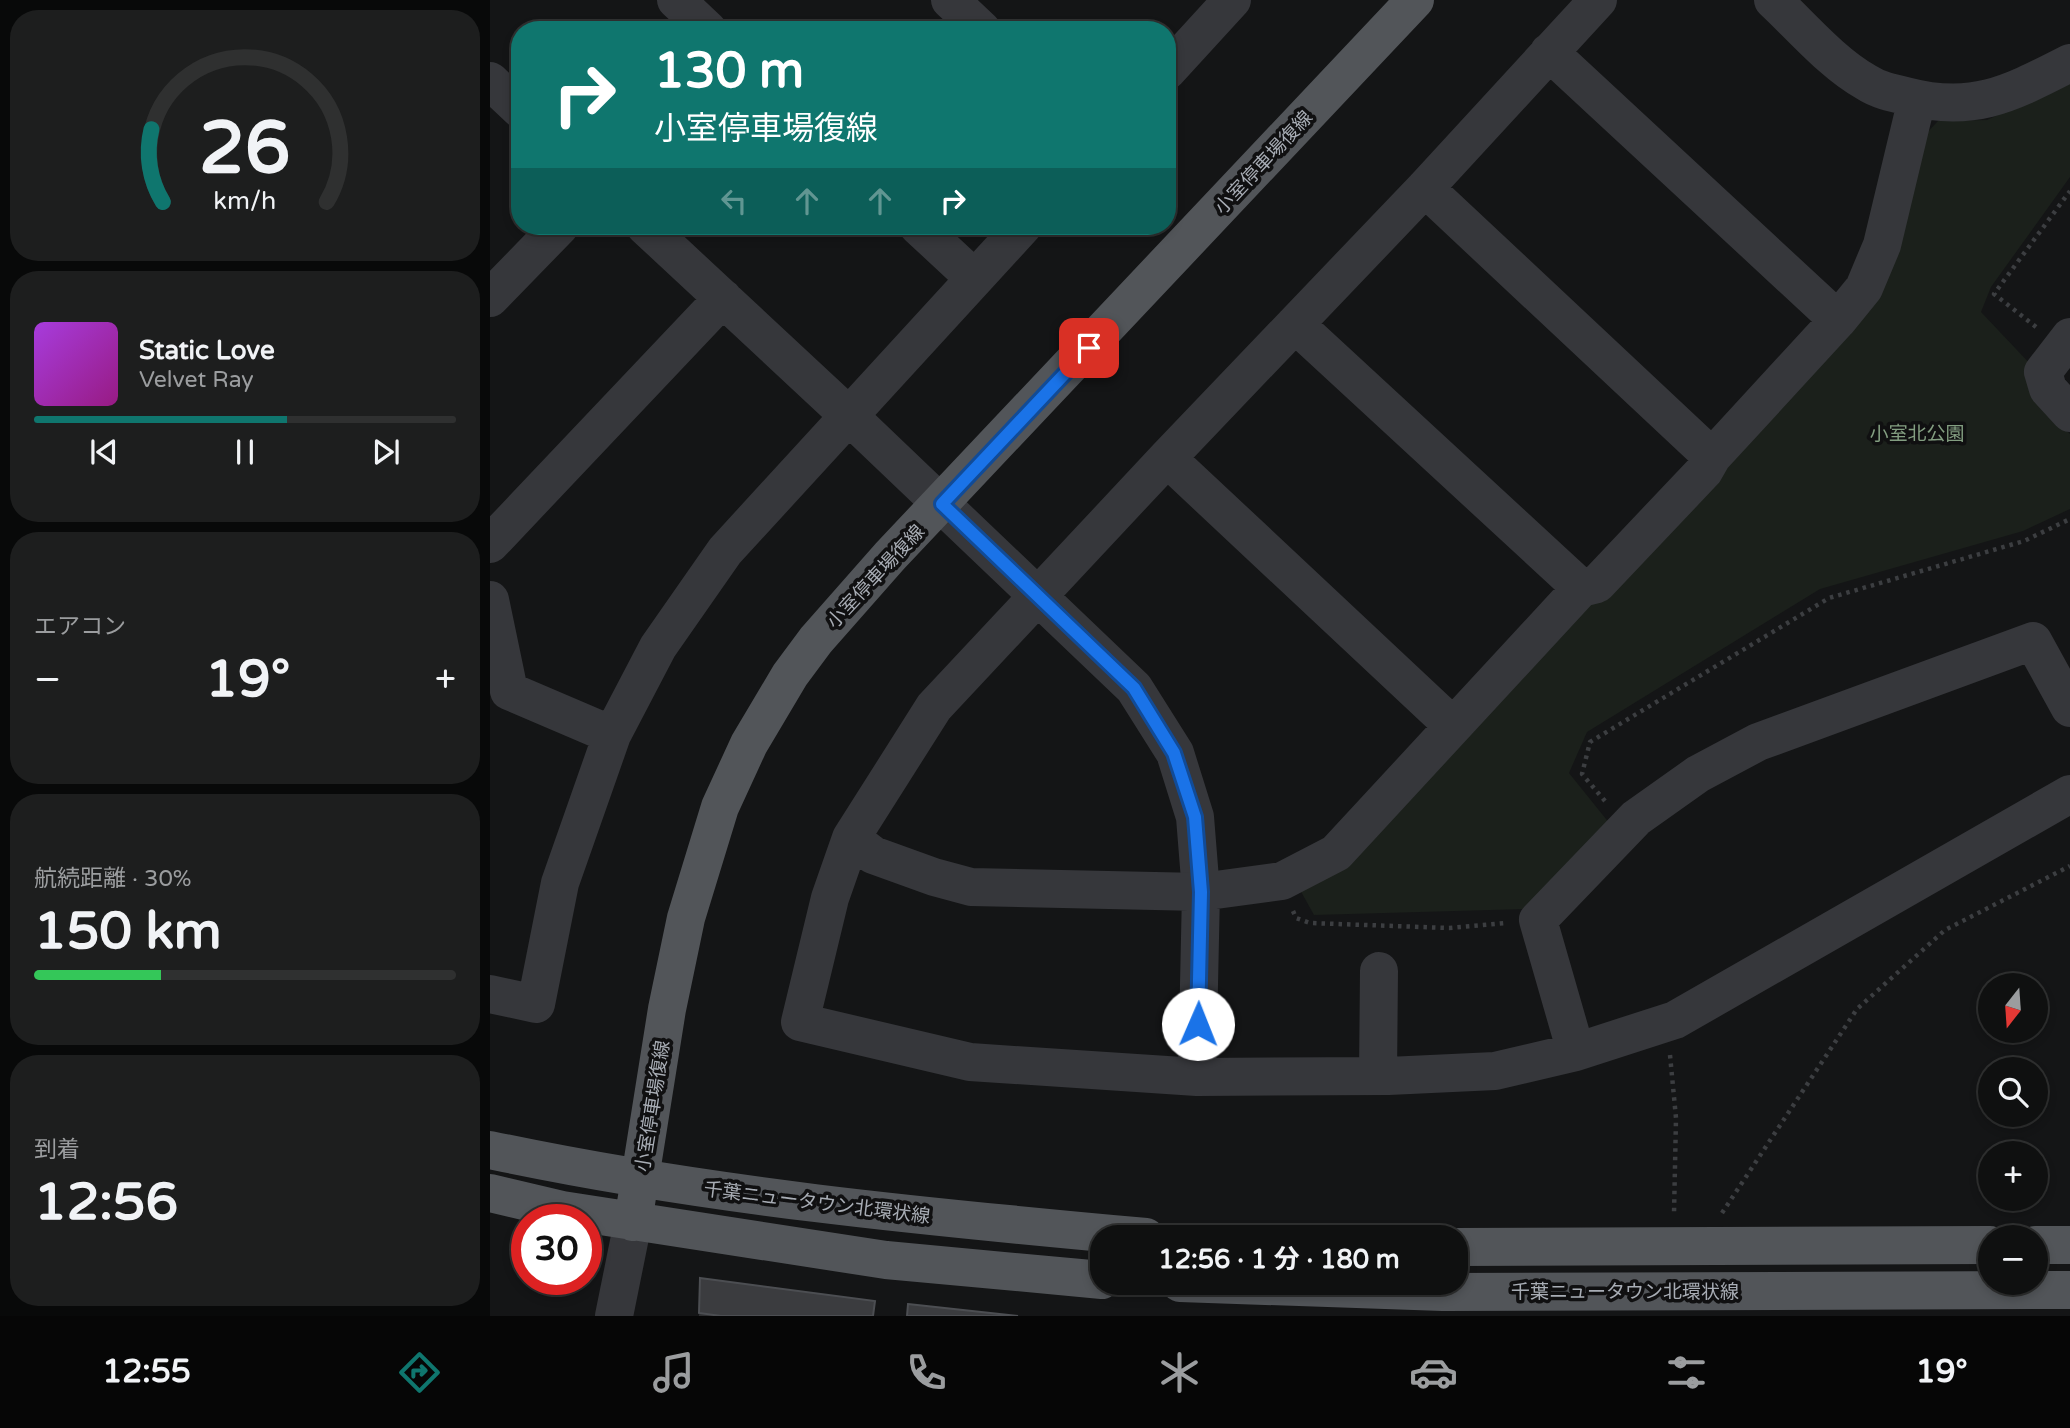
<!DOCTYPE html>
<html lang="ja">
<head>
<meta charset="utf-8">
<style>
  :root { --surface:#0f1010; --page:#1d1e1e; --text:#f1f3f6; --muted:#9b9d9f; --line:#2f3030; --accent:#0f766e }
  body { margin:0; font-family:"Varela Round","Noto Sans JP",sans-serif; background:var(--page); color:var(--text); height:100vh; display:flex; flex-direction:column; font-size:26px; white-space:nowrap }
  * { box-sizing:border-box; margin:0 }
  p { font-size:23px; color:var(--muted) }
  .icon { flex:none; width:38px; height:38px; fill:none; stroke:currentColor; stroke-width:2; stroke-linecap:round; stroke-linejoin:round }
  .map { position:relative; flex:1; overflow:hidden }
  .panel { display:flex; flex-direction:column; gap:10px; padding:10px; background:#080909; width:490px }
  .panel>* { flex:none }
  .banner { position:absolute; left:21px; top:21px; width:665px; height:214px; border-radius:28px; box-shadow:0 4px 10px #0003,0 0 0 2px var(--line); background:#0f766e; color:#fff; overflow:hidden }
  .needle { width:46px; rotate:197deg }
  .controls { position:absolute; left:1488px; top:973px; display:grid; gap:14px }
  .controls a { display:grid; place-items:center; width:70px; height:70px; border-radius:50%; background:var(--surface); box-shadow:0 4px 10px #0003,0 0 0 2px var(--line); font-size:35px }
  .speed { position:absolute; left:21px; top:1204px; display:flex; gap:14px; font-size:35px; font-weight:700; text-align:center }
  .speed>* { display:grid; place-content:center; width:91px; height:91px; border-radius:50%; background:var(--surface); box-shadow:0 4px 10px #0003,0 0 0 2px var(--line); line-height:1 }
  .speed .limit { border:10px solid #d22; background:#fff; color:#111 }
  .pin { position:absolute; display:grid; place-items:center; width:60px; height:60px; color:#fff; margin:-30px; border-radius:14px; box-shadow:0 4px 10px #0006 }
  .me { position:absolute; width:77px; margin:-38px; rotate:1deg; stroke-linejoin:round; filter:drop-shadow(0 0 5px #0008) }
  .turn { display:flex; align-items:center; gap:24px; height:147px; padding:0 28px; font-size:32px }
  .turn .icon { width:91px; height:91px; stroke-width:2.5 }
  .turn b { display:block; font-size:49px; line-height:60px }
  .lanes { display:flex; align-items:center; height:66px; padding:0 28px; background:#0003; justify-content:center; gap:35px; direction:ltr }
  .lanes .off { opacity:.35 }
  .big { font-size:52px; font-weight:700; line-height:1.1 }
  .panel .tile { flex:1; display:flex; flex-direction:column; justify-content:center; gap:10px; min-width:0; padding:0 24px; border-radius:28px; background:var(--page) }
  .panel .dial { align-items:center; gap:0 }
  .dial svg { height:182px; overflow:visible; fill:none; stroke:var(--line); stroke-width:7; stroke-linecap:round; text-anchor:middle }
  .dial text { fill:var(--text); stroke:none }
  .song { display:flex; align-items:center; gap:21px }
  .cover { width:84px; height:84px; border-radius:10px; background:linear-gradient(135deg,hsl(280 70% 55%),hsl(310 70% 35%)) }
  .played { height:7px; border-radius:4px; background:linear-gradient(90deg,var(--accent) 60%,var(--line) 60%) }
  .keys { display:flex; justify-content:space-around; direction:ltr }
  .heat { display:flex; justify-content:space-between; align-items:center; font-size:38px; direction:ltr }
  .charge { height:10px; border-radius:5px; background:linear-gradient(90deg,#34c759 30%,var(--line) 0) }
  .trip { position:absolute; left:600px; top:1225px; width:378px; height:70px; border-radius:28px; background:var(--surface); box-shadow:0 4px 10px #0003,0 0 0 2px var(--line); font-weight:700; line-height:70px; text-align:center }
  .tabs { display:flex; height:112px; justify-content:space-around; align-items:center; background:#060606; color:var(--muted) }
  .tabs .icon { width:49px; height:49px }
  .tabs .active { color:var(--accent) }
  .tabs b { font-size:32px; color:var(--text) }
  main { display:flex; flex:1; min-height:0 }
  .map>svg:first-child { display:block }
  .park { fill:#1b201b }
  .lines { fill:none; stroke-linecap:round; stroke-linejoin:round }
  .path { stroke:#3c3e41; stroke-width:4.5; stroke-dasharray:3.5 5; stroke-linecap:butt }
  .minor { stroke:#36373b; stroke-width:38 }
  .major { stroke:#525559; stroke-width:38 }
  .wall { fill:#2e2f31 }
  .building { fill:#3b3c3f; stroke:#4c4e52; stroke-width:2 }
  .route-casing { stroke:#114b97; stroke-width:18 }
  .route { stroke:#1a73e8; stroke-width:12 }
  .labels { text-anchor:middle; stroke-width:7; stroke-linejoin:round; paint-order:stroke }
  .street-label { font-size:19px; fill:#a8adb5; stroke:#101011 }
  .park-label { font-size:19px; fill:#839e81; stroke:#101011 }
</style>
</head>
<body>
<main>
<section class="panel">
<div class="tile dial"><svg viewBox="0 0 100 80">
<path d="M14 69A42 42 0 1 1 86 69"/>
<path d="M14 69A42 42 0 0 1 9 37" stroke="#0f766e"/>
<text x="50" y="56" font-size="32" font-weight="700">26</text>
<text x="50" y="72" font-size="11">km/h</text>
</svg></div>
<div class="tile">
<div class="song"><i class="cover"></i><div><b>Static Love</b><p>Velvet Ray</p></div></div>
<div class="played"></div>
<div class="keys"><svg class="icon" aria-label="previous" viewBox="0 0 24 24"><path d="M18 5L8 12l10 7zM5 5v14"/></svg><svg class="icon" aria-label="pause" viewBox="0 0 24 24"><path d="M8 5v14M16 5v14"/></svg><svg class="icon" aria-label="next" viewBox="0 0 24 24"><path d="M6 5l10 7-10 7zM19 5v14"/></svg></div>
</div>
<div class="tile"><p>エアコン</p>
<div class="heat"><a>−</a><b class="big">19°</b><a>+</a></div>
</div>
<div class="tile"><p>航続距離 · 30%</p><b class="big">150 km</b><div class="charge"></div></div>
<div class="tile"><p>到着</p><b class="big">12:56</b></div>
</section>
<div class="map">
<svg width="1580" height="1316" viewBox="0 0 1580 1316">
  <rect width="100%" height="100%" fill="#141516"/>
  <path class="park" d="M1580,81V177L1501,287L1491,312L1544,368L1546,401L1580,434V509L1533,531L1330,589L1097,732L1079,773L1120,824L1036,909L824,915L809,888L1359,325L1432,138L1448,121L1497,120Z"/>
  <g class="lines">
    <path class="path" d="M1546,327L1504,294L1580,191
      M1115,801L1092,774L1100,742L1339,598L1534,541L1580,519
      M803,911L806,918L820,923L959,928L1016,923
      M1180,1055L1186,1118L1184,1214
      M1232,1213L1367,1009L1455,930L1580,866"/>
    <path class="minor" d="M186,0L218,30
      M460,0L492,30
      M1108,0L935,188L677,458L444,707L361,838L340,898L310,1022L480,1062L707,1077L898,1076L1005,1071L1086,1052L1185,1020L1580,794
      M1283,0C1311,26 1342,63 1376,82C1388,90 1402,93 1416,96C1484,114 1521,93 1580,63
      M1059,52L1348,320
      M677,71L742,0
      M0,81L30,109
      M935,188L1222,457
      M155,226L359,416L644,688L685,753L705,817L711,892L707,1077
      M428,226L484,278
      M0,298L70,226
      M805,324L1091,588
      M1580,337L1553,372L1558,389L1580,413
      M677,458L963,726
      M0,544L233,298
      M0,600L19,691L122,735
      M361,838L383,855L444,877L481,887L711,892L792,881L846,853L1091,588L1107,584L1214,471L1222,457L1348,320L1374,288L1392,245L1427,99
      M0,994L46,1004L70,883L122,735L168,647L235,551L533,226
      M1086,1052L1048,920L1146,818L1208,774L1268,742L1543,641L1580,708
      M888,1076L889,971
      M124,1316L143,1222"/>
    <path class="major" d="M0,1150C216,1196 436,1217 656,1237
      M0,1193L72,1210L396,1260L612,1280
      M143,1222L177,1009L196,918L230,807L259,744L300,675L326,640L400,556L925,0
      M1545,1245H1580
      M966,1247L1500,1245
      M690,1283L953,1292L1580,1290"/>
  </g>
  <path class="wall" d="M210,1278L384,1316H209Z"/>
  <path class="building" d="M210,1278L385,1301L383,1316H231L209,1313Z
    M418,1304L528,1316H417Z"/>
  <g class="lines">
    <defs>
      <path id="route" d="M599,348L452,504L644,688L684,753L705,817L711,892L708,1024"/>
    </defs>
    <use href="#route" class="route-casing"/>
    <use href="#route" class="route"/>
  </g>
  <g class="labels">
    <g class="street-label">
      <text transform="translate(773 162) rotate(-47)" y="7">小室停車場復線</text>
      <text transform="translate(385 576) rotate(-47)" y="7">小室停車場復線</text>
      <text transform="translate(162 1106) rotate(-81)" y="7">小室停車場復線</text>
      <text transform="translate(327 1202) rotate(7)" y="7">千葉ニュータウン北環状線</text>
      <text x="1135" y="1298">千葉ニュータウン北環状線</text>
    </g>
    <g class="park-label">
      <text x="1427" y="440">小室北公園</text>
    </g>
  </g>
</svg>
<div class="controls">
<a><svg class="needle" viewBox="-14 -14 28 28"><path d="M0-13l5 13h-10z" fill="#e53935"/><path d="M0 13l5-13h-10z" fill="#9b9d9f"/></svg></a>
<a><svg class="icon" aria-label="search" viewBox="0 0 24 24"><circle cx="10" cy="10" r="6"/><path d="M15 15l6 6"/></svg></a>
<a>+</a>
<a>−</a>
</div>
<div class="speed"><div class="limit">30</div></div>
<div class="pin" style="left:599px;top:348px;background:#d93025"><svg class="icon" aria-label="arrive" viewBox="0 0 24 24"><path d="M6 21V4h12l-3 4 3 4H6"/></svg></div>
<svg class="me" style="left:708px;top:1024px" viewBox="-20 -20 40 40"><circle r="19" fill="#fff"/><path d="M0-13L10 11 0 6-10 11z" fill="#1a73e8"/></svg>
<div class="trip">12:56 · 1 分 · 180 m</div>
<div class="banner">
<div class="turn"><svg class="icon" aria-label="right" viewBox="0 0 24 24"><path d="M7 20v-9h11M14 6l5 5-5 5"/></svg><div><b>130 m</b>小室停車場復線</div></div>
<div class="lanes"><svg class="icon off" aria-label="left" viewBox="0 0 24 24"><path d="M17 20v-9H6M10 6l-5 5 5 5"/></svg><svg class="icon off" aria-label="ahead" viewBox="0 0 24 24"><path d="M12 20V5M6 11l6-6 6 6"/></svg><svg class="icon off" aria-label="ahead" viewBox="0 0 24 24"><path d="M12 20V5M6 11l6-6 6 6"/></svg><svg class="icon" aria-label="right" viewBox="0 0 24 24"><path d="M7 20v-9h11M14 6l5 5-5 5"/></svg></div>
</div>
</div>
</main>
<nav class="tabs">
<b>12:55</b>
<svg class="icon active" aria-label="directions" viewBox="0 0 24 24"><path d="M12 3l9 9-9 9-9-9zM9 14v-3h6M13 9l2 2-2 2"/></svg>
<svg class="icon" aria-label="music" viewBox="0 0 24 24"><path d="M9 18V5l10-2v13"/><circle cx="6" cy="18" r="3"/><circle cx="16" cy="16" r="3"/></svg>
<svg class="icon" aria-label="phone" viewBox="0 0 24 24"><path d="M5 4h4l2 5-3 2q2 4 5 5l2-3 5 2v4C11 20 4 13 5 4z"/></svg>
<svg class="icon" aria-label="climate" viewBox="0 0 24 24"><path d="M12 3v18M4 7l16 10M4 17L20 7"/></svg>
<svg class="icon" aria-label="car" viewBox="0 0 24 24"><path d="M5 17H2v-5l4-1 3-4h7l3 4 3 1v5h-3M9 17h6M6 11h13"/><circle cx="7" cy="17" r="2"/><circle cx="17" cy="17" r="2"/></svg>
<svg class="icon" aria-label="filters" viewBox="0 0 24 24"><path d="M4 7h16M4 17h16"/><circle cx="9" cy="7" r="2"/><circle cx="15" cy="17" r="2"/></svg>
<b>19°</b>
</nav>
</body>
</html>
